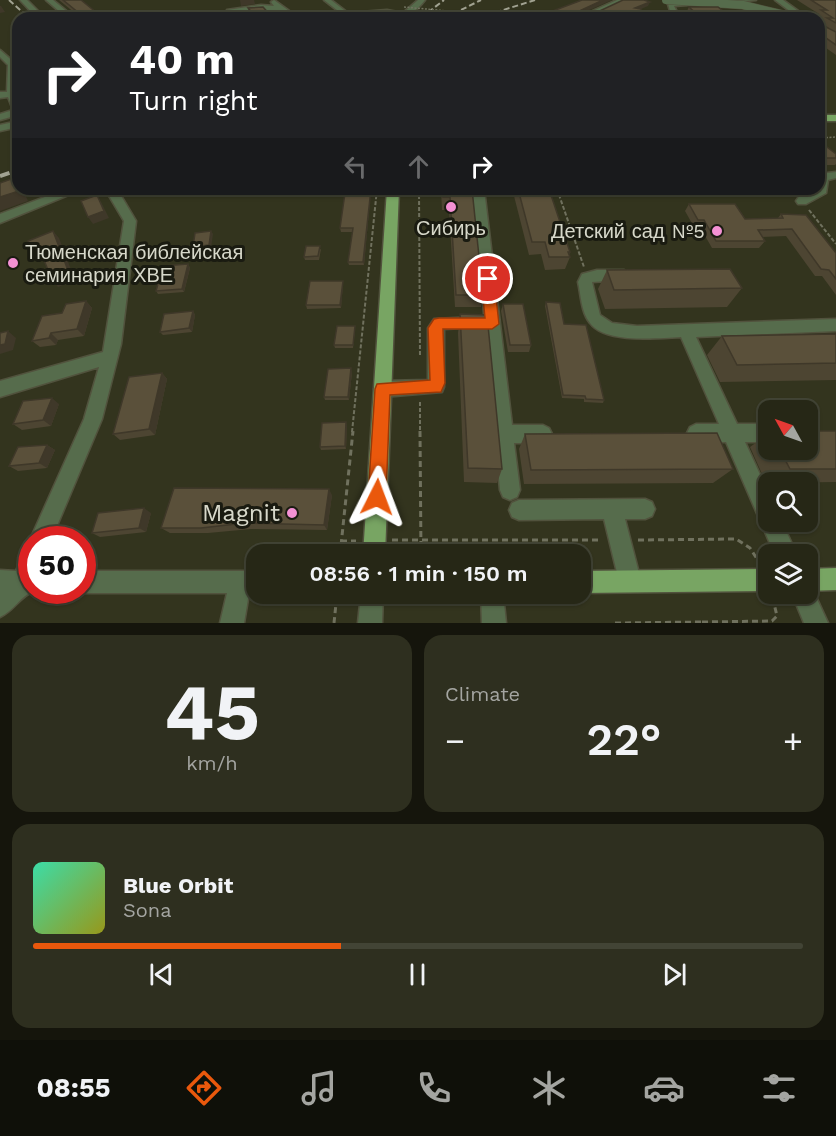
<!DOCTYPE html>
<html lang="en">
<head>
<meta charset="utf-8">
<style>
  :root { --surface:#262716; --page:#2e2f1f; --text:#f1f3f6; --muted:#a4a5a1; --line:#424435; --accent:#ea580c }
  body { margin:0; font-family:"Work Sans",sans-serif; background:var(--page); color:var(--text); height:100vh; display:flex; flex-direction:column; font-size:22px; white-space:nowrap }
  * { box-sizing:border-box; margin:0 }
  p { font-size:20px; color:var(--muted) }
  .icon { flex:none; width:33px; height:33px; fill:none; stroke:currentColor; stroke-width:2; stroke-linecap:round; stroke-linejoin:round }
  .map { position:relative; height:623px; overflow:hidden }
  .sheet { display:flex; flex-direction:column; gap:12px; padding:12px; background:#15150c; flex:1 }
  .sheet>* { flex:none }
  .top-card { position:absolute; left:12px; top:12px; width:813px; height:183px; border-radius:18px; box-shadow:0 2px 4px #0004,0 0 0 2px var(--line); background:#202124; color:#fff; overflow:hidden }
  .needle { width:39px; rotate:310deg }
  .fabs { position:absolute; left:758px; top:400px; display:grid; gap:12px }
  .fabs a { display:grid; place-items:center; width:60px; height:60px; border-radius:12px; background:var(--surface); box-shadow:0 2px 4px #0004,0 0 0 2px var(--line); font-size:30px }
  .speed { position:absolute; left:18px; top:526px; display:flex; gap:12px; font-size:30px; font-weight:700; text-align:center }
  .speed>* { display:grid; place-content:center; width:78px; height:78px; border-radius:50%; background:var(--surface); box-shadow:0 2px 4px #0004,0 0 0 2px var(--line); line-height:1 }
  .speed .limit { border:9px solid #d22; background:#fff; color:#111 }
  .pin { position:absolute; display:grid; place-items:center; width:51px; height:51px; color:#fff; margin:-26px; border:3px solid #fff; border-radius:50%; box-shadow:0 2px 6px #0007 }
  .me { position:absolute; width:66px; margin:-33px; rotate:3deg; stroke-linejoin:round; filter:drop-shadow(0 0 4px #0008) }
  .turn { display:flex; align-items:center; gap:21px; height:126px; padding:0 18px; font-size:27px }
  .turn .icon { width:78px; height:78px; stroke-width:2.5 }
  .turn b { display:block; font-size:42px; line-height:51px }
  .lanes { display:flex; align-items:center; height:57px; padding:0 18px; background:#0003; justify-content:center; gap:30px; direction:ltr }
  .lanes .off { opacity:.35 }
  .big { font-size:45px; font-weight:600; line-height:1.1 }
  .sheet .widget { flex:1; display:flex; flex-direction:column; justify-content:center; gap:9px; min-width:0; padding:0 21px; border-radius:18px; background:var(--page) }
  .sheet .dial { align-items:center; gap:0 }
  .dial b { font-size:78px; line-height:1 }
  .song { display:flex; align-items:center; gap:18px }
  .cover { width:72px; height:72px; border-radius:9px; background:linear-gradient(135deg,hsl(160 70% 55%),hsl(60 70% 35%)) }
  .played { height:6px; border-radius:3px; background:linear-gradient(90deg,var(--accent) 40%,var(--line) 40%) }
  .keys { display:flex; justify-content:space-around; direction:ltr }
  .heat { display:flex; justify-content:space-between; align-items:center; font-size:33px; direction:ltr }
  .sheet .tiles { flex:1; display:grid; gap:12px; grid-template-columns:1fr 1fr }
  .widget:last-child { grid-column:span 2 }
  .trip { position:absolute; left:246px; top:544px; width:345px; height:60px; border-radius:18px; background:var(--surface); box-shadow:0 2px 4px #0004,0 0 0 2px var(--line); font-weight:600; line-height:60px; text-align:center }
  .menu { display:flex; height:96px; justify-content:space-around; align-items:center; background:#0f1009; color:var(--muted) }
  .menu .icon { width:42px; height:42px }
  .menu .selected { color:var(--accent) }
  .menu b { font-size:27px; color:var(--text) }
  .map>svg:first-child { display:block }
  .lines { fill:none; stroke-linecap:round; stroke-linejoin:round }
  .minor-casing { stroke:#51523d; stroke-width:3 }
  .major-casing { stroke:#51523d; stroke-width:3 }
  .path-far2 { stroke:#70715e; stroke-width:1.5; stroke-dasharray:2 1.5; stroke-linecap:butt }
  .path-far1 { stroke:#70715e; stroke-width:2; stroke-dasharray:4 2; stroke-linecap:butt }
  .path { stroke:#70715e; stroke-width:3; stroke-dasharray:6 4; stroke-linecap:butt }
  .minor { fill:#566c4c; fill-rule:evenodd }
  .major { fill:#78a563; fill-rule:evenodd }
  .rail-far1 { stroke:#a1a291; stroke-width:2; stroke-dasharray:6 3; stroke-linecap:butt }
  .rail { stroke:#a1a291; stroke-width:4; stroke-dasharray:10 5; stroke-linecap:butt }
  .minor-bridge-casing { stroke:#51523d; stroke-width:9; stroke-linecap:butt }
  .path-bridge { stroke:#70715e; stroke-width:1.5; stroke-dasharray:2 1.5; stroke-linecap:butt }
  .minor-bridge { stroke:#566c4c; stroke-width:8 }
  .wall { fill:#4d4532; fill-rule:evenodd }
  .shaded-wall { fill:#3f3829 }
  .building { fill:#5a503a; stroke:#3f3829; stroke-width:1.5 }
  .route { fill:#ea580c; stroke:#983908; stroke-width:1.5 }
  .poi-dot { fill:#f491d4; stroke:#1a1b11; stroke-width:2 }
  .labels { text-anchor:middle; stroke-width:6; stroke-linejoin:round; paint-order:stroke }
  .poi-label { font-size:20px; fill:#d7d8ca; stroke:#1a1b11 }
  .near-poi-label { font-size:24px; fill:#d7d8ca; stroke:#1a1b11; text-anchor:end }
</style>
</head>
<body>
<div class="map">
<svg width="836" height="623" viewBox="0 0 836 623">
  <rect width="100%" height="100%" fill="#33341e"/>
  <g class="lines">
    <defs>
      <path id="minor" d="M20,0H27L45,18H37Z
        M46,0H53L75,18H67Z
        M274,0L299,18H290L280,10L231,12L227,10L261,5L274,6L271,2Z
        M324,0H331L348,13L387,10L403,13L418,0H425C417,10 409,18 395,18L397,16L387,14L346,17Z
        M617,0H626L587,18H577Z
        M687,0H756L674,6L680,18H672L668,4Z
        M775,0H783L808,18H799Z
        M0,50L16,64L18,115L0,120V114L13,110L8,97L0,98V92H7L8,65L0,57Z
        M18,121V127L0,131V125Z
        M836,172V178L828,180L826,193L806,204H798L796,201L800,195L819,189V174Z
        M66,189H83L0,223V214Z
        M105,189H117L136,221L121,344L102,419L51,540H32V545L30,540L33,533L84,419L99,367L0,397V381L103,352L124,221Z
        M472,189H484L512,425H543L549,428L552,434L549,440L543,443H514L520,490L517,497L510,500L503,497L500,490L485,323L482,327L444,329V387L442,392L383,397L377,394L374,389L377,384L383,381L428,380V328L434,319L477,317L482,319L485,323Z
        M597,270H624L631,275L624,280L592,282L600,315L612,323L637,326L836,319V331L696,337L737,424H768V442H745L768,492V522H782L797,555H775L726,442H696L690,439L687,433L690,427L696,424H719L681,337C658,338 605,344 590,323C581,312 581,295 578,282L582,274Z
        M645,499L652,502L655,509L652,516L645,519H625L641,581L638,589L630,592L622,589L619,581L604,519L519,520L512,517L509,510L512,503L519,500Z
        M32,548V591H34C20,596 14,611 0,617V570L16,571L24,551Z
        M82,571H256V593H249L244,623H220L227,593H82L77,591H82Z
        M807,584L811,586L828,623H804L792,594H807Z
        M361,594H383L382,623H358Z
        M481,594H503L506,623H482Z"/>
      <path id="major" d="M819,115H836V121H819Z
        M387,189H399L385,555H363Z
        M836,568V590L807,591V569Z
        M768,569V591L580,593V571Z"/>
    </defs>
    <use href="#minor" class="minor-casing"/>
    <use href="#major" class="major-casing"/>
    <path class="path-far2" d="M819,138L836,137"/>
    <path class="path-far1" d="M419,189L420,357
      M557,189L584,267
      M127,192L136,189
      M809,210L836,244
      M420,402V432
      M352,432L377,189"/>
    <path class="path" d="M420,431L421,555
      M392,540H602
      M638,540L736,539L750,548L759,562
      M341,541H356
      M340,555L353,431
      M702,622L772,621L777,616L772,595
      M334,623L337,594
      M615,623L702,622"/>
    <use href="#minor" class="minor"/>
    <use href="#major" class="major"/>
    <path class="rail-far1" d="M9,0L29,18
      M453,14L481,0
      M421,18L444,0
      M478,18L535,0"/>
    <path class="rail" d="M0,176L18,170"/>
    <defs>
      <path id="minor-bridge" d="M666,0L743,5L797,18"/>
    </defs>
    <use href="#minor-bridge" class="minor-bridge-casing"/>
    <path class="path-bridge" d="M404,7L448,11L464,18"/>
    <use href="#minor-bridge" class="minor-bridge"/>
  </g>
  <path class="wall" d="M59,0H81L103,18H81Z
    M797,0H836V55L819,43V18L817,17L819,14ZM821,20L824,21L823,24L830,29L822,25Z
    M689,7L732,18H688L685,15Z
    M248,8L273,18H253L249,14Z
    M819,144L836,154V164L835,165H819Z
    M355,189H371L364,265H349L348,262L353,232H341L340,228L354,193Z
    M441,189H472L483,295L481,307H455L449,210H442Z
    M494,189H554L553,191H550L570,252L569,255L570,257L565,269L545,270L541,254L529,255L513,192H494Z
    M689,204L745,219L778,218L781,214L836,253V295L822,276H815L786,236L762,237L765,241L759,248H712L700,227H694L685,211Z
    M321,249L319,260H305L304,257Z
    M188,264L190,268L184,292L158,294L156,291Z
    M607,270L742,288L727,307L605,309L598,289Z
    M343,281V284L341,308L307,309L306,305Z
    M86,301L92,308L84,336L58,340L56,345L40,347L32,341Z
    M546,302L564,324L604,400L603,403L584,402V399L562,398L545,306Z
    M503,304L531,345L529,352H508L501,311Z
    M193,311L195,315L192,332L163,335L160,332Z
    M460,314L502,469L497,483L464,482L458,333Z
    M355,330L353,348H335L334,345Z
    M836,334V380L720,382L707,355L722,336Z
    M352,372L349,400H325L324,397Z
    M162,373L167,379L155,435L120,440L113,434Z
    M59,404L51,426L22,430L13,424Z
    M347,425L346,449L321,450L320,447Z
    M836,431V482L766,483L750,447L768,434V450H807Z
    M525,434L733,469L713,483L524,484L519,449Z
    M47,445L55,450L47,468L18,471L9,466Z
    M332,495L327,530L251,529L208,533H170L161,528Z
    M151,513L146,532L100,537L92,533Z"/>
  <path class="shaded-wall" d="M240,0H254L255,4L241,6Z
    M603,0H612L576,16L577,12Z
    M650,2L648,6L634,12L635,8Z
    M0,6H1L5,12L0,13Z
    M18,189H23L28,201L0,211V197Z
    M371,189L364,265L363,262Z
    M97,195L101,202L109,218L93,224L88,217Z
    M53,231L59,238L75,280L58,287L52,280Z
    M211,231L213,234L211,248L195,251L193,247Z
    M40,250L46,257L40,260L33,253Z
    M188,264L190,268L184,292L182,289Z
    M343,281V284L341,308L340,305Z
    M86,301L92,308L84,336L77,329Z
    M193,311L195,315L192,332L189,328Z
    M8,331L16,338L13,350L0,354V345Z
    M51,333L58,340L56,345L49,338Z
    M351,368L352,372L349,400L348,397Z
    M162,373L167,379L155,435L149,429Z
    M52,398L59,404L51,426L43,420Z
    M346,422L347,425L346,449L345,446Z
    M47,445L55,450L47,468L39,463Z
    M329,489L332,495L327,530L324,525Z
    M144,508L151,513L146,532L139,528Z"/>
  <path class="building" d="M63,0H81L103,18H85Z
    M582,0H603L577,12L576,15L589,16L623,0H644L650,2L635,8L641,9V12L654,13L657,18H534Z
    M811,0H836V23L827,18H833L821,10H827Z
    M263,7L273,18H257L248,8Z
    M689,7H718L732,18H701Z
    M811,18H821L822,25L836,32V45L819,33V18Z
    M819,144H823L836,154V158H819Z
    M14,178L19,191L0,197V183Z
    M355,189H371L363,262H348L353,228H340L345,193H354Z
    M443,189H472L483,295H456L450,197H443Z
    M518,189H549L570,252H568L570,257H549L545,242H532Z
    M97,195L104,211L88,217L81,201Z
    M689,204H735L745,219L783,218L781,214L806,215L836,253V279L829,270L821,269L792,229L758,230L765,241H716L704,220H698Z
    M53,231L69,273L52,280L40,250L33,253L28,241Z
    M211,231L209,245L193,247L195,233Z
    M306,246H320L318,256L304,257Z
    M188,264L182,289L156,291L163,266Z
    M730,269L742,288L614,290L607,270Z
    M310,281H343L340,305H306Z
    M86,301L77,329L51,333L49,338L32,341L42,316L62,313L66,304Z
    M546,302L560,303L564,324L586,325L604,400L586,399L585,396L563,395Z
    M503,304H523L531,345H510Z
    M193,311L189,328L160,332L164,314Z
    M460,314L487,315L502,469L468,468Z
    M337,326H355L353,345H334Z
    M8,331L5,344L0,345V333Z
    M836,334V363L737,365L722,336Z
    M351,368L348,397H324L328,369Z
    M162,373L149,429L113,434L129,377Z
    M52,398L43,420L13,424L23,401Z
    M346,422L345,446L320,447L322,423Z
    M807,431H836V469H790L780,450H807Z
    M717,433L733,469L531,470L525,434Z
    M47,445L39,463L9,466L18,447Z
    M174,488L329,489L324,525L245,523L201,528H161Z
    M144,508L139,528L92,533L98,513Z"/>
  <path class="route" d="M488,274L494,279L499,324L492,329H443L445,383L441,392L390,395L386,497L383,503L377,506L371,503L368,497L375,389L377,384L430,380L428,328L434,319L439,318H485L481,279Z"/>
  <g class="poi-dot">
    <circle cx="451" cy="207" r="6"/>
    <circle cx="717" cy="231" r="6"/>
    <circle cx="13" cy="263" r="6"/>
    <circle cx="292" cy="513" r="6"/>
  </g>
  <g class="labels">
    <g class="poi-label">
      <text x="451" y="235">Сибирь</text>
      <text x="705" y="238" text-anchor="end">Детский сад №5</text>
      <text x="25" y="259" text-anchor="start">Тюменская библейская<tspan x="25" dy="23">семинария ХВЕ</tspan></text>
    </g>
    <g class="near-poi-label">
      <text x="280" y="521">Magnit</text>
    </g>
  </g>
</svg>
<div class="fabs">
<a><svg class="needle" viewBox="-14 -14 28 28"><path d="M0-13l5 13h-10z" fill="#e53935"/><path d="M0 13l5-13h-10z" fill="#a4a5a1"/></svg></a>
<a><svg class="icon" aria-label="search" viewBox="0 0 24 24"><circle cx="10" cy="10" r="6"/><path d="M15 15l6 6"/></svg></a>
<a><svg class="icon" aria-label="layers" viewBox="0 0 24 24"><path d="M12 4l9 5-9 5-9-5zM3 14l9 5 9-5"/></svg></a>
</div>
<div class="speed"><div class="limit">50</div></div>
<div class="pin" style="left:488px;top:279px;background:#d93025"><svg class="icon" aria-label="arrive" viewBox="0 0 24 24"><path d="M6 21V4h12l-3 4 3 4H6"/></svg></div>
<svg class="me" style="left:377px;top:497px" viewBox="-20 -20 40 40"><path d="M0-17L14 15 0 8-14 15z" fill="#ea580c" stroke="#fff" stroke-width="4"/></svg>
<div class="trip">08:56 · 1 min · 150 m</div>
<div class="top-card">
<div class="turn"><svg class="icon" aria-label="right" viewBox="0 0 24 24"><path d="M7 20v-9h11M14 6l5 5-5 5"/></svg><div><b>40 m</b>Turn right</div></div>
<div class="lanes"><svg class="icon off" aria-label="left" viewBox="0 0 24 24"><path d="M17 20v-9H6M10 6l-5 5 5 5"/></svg><svg class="icon off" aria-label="ahead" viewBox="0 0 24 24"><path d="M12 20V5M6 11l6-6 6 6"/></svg><svg class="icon" aria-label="right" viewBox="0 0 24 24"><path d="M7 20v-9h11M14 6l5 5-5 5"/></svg></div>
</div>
</div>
<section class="sheet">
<div class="tiles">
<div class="widget dial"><b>45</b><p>km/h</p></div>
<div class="widget"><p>Climate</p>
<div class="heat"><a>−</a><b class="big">22°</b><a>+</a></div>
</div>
<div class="widget">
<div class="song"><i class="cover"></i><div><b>Blue Orbit</b><p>Sona</p></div></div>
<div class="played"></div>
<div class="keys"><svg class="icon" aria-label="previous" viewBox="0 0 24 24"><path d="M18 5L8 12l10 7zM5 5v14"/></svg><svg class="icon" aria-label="pause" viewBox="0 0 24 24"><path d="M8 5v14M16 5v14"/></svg><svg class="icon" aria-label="next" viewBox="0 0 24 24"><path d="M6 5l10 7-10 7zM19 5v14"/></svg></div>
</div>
</div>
</section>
<nav class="menu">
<b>08:55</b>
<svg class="icon selected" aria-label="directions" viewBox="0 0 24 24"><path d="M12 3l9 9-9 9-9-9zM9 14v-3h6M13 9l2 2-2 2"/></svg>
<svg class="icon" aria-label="music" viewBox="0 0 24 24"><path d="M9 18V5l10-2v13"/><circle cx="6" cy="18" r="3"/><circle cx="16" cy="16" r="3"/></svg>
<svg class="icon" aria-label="phone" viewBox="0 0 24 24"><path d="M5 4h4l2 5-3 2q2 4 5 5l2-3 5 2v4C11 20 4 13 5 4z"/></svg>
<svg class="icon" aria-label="climate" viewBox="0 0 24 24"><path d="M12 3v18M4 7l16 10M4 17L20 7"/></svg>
<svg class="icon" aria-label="car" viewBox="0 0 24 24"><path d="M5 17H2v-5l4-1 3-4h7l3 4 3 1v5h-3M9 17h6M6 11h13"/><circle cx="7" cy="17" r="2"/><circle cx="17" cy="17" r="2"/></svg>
<svg class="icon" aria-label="filters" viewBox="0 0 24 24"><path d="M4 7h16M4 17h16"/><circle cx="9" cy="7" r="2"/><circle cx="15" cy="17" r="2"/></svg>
</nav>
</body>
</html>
